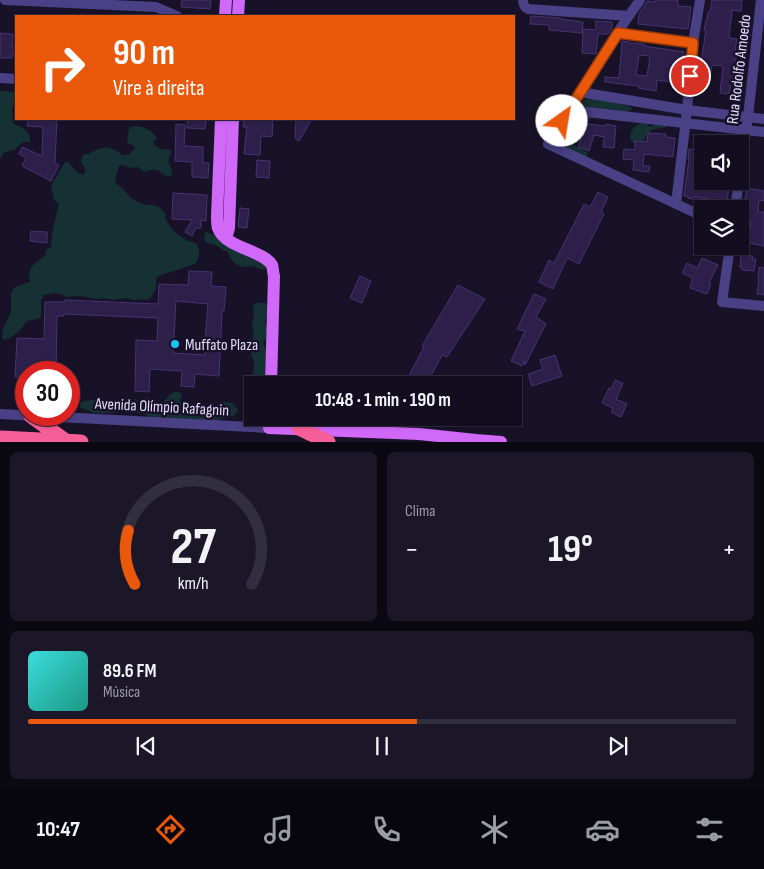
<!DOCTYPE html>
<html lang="pt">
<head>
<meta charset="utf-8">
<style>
  :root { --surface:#120e1f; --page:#1b1728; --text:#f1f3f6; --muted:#9c9ca4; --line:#312e3d; --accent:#ea580c }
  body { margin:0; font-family:"Sofia Sans Condensed",sans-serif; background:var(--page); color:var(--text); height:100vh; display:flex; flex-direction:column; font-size:19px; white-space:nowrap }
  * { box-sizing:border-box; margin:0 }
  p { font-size:16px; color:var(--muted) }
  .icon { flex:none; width:28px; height:28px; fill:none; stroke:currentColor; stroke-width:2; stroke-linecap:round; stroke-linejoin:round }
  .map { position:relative; height:442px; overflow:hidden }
  .details { display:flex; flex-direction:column; gap:10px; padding:10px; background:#0a0811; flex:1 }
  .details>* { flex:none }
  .guide { position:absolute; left:15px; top:15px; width:500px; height:105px; border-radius:0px; box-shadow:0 1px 4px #0004,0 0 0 1px var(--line); background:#ea580c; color:#fff; overflow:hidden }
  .tools { position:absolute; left:694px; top:135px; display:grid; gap:10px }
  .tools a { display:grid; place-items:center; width:55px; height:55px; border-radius:0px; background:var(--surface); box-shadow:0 1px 4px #0004,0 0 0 1px var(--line); font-size:25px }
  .speed { position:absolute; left:15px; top:361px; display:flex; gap:10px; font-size:25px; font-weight:700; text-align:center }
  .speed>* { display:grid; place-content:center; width:65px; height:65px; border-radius:50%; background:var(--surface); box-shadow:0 1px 4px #0004,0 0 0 1px var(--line); line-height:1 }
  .speed .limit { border:8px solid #d22; background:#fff; color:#111 }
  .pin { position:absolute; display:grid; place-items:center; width:42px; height:42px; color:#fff; margin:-21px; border:2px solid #fff; border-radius:50%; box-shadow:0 1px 5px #0007 }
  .me { position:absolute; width:55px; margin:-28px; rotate:32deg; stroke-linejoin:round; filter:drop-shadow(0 0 4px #0008) }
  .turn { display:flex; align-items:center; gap:18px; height:105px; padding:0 15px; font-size:22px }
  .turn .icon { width:65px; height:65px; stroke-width:2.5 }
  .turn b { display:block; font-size:35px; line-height:42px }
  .big { font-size:38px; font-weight:700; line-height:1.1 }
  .details .card { flex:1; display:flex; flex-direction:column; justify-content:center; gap:8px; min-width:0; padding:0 18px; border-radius:8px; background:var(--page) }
  .details .dial { align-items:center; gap:0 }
  .dial svg { height:130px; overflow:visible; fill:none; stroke:var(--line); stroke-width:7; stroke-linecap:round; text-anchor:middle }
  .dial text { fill:var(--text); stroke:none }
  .song { display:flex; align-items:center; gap:15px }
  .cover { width:60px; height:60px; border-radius:8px; background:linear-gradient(135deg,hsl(180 70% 55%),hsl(170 70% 35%)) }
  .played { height:5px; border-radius:2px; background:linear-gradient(90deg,var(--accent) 55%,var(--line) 55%) }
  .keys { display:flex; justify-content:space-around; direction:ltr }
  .heat { display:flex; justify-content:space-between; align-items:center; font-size:28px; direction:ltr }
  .details .tiles { flex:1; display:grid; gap:10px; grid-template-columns:1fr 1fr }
  .card:last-child { grid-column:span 2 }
  .trip { position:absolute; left:244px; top:376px; width:278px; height:50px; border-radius:0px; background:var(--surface); box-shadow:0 1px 4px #0004,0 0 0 1px var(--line); font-weight:700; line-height:50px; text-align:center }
  .dock { display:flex; height:80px; justify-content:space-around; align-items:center; background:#07060c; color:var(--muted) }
  .dock .icon { width:35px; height:35px }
  .dock .selected { color:var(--accent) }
  .dock b { font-size:22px; color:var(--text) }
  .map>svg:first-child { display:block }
  .green { fill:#153133 }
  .building { fill:#2c1f49; stroke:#463373; fill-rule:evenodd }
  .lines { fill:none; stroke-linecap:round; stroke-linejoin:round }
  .minor { stroke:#494085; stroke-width:10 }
  .major { stroke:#d069f7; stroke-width:12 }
  .highway { stroke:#f65e98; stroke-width:15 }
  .route-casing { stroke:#983908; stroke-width:12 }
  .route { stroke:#ea580c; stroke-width:9 }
  .poi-dot { fill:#13c6f2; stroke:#181229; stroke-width:2 }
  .labels { text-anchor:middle; stroke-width:5; stroke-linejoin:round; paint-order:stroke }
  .street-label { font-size:16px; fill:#e3dcfd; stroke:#181229 }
  .poi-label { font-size:16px; fill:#e3dcfd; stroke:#181229; text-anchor:start }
</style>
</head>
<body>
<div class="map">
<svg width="764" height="442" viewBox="0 0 764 442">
  <rect width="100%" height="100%" fill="#181229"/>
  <path class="green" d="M0,91L16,92V103L12,108L13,122L15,125C24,127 31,133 30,142H23L14,150L4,152L0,159Z
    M592,97C605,100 618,103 631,107L632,109L624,114L597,108H585L578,104L586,99Z
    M587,116L592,118V119H576L573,122L572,127L577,133V136L572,139L570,142L575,146L588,153L586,159L558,145L556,140L561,127L567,129L569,128L571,120L572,117Z
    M645,122L650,127L659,123L665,125L666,128H660L651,130L644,140L635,144C626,139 631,132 635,126Z
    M134,126C143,126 153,130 157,139L153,142C156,150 164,149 171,150V154C165,162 172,166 172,174L170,177C162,176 162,171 156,170C153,169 147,171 144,172L138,167L132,168L122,165L119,166L115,180L116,184C125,188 127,196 134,200C147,209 158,200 166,215L165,218C171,230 182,241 196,243C201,251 200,257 195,264L158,276L156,279V289L150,299L134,300L126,298L114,300L103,298L97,299L81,296L66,297L61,294L52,293L50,294L44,295L41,301V316L38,319L27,321C22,329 13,338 4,340L2,338L3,329L11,312V293L14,288L17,286L30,282C27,265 34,265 45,256L46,250L51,247L53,228L59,204L54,200L51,186L65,162H68L77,172L83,175L84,174C87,169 85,167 81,163C81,160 82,155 85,154H89C100,146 111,145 122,155H128L134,150L135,147L127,142L129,128Z
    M206,232L214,235L221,242L251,255L268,267L264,270L252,266L242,267L237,265L230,258L228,252C223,251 221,248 217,246C209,242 202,245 205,233Z
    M257,303H266C271,313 266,314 265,323L268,328L266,340L263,342C269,355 268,371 268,385H252V399L250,397L249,391L250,378L254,370V361L251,355L252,347L251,341L254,336L252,323L254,317L253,308L254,305Z
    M174,392H179L182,396L180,400L181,405L190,410L198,404L213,406L224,402L232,403L238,410C235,416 232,416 226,417C223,418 219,420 216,421L150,417L145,414L124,411L113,413H94L79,407L81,402C93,398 106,401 119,404L128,399L143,400L147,397L159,404C166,402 168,395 174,392Z"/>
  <path class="building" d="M182,0H211L210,9L181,7Z
    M655,0H678V6L691,7L688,29L638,24L639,14L647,1L655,2Z
    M712,0H742L741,11L732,10L729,38L737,39L734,57H736L735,68L743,69L742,79L732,78L729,94L720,93L723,66L712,65L709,86L697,85L698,74L703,75L704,64L701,63L706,30H704L706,20H707L708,12H710Z
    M743,15L751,17L749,26H751L750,37H748L747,46L739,45Z
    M531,16L561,18V19L583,22L582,33L549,30V25L530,24Z
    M596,21L612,22V28L608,34H598L596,54L582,53L583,29L596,30Z
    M0,33L13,34L12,46L16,47V55H12V58H0Z
    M622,41L629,42V43L644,44V46L684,52L682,64H681L678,83L657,80L656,91L638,88L639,86L605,82V77L619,78ZM639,55L650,56L647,76L636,75Z
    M28,119H57L55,163L59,165L51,181L22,166L26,158L19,154L22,147L42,156L43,127L27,126Z
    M187,119L206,120L205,129L187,128Z
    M244,119H273L272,137L261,136L260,155L244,154L247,127H243Z
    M296,119H312L299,141L295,138Z
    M578,123L605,126L606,124L616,126L614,148L603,147L604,137L594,135L589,151L578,147L583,134L577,133Z
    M176,124L185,125L184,146L203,147V163H209L208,178L192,177V162L175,161Z
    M648,133L666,134V137L675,138L673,157L644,154L643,166H650L649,172L633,170L634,160L623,159L624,149L635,150V141L647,142Z
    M689,149L700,150L699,162L702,163V181H716L715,185L729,186L727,202L716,200V202L709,201V199L694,197L693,199L688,198V197L684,196L689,159H688Z
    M257,160L270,161L269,178L256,177Z
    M747,188L764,191V201L759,200L758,212H764V246L748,243L746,255L738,253L740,246V233L749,234L751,222L744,221V212L746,213L748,200L745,199Z
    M598,192L608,197L601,212L604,214L579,264L567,258L553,289L539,282L549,260L554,263L584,204L590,207Z
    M173,193L207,195L206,221L201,220V228H196L192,236L185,232L192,220L172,219Z
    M240,208L249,209L247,228L238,227Z
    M31,231L47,232V243L30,241Z
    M741,255L753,256L752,259H756L754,271L742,270V267H740Z
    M702,258L718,265L709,283L711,284L707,294L690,288L693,278L682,273L687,263L697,268Z
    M759,267L764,268V295L757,294L759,278H758Z
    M189,271L212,272L211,286L226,287L224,311H222L219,376L195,374L194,387L181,386L182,371L150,369L149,392L135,391L136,340L157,341L158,318L64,314V316H57L56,372H26V378L15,377L17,338L44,339L45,302H65V300L158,304L159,284L188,285ZM176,301L208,304L205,340H206L205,355L173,353Z
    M360,276L371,281L362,303L350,298Z
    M458,285L485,299L447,357L442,355L426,385H404L424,347L422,346Z
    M534,294L546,299L536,317L546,324L538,339L525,365L524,361L522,366L511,361L525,331L517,329Z
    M555,355L562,376L532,386L528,374L543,369L540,360Z
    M615,380L623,383L616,399L627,404L621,417L611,412L613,408L602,403L609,388L611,389Z"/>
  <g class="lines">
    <path class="minor" d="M5,0L156,7L177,16
      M523,0C523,5 524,7 528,9L629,16
      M640,0L617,33L548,144L702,216
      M617,33L693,43
      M0,78L16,79
      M580,92L687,110L764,119
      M569,110L764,132
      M740,172L748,117L761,0
      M676,204L687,110L693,43L700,0
      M735,209L739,181
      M730,246L722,302L764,306
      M0,414L269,428"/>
    <path class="major" d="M225,16L226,0
      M238,16L239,0
      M221,119L217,216C217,220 217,225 218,228C225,248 263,250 272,265C273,268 273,273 274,276L271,385
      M226,238L229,228L233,119
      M270,418L269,428L419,434L476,440L501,442"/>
    <path class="highway" d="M31,416L66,441
      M299,428L328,442
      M0,438L81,442"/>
  </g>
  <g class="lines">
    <defs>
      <path id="route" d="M562,121L618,33L693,43L690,76"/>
    </defs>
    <use href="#route" class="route-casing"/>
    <use href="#route" class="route"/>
  </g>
  <circle class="poi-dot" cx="175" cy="344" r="5"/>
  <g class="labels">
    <g class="street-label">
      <text transform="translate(738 69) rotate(-83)" y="6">Rua Rodolfo Amoedo</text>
      <text transform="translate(162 406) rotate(3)" y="6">Avenida Olímpio Rafagnin</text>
    </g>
    <g class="poi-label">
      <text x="185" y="350">Muffato Plaza</text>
    </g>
  </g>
</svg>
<div class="tools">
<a><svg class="icon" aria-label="sound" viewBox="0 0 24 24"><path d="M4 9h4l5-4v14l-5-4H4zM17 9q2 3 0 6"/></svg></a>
<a><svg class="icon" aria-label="layers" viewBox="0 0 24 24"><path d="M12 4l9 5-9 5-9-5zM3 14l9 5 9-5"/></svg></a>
</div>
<div class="speed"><div class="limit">30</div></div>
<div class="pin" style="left:690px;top:76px;background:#d93025"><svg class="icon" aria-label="arrive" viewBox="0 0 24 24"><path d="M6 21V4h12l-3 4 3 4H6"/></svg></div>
<svg class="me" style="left:562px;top:121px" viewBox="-20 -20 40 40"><circle r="19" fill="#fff"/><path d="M0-13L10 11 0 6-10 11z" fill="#ea580c"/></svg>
<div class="trip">10:48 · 1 min · 190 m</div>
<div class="guide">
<div class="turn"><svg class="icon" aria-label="right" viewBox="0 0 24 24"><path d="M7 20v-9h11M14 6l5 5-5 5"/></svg><div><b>90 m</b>Vire à direita</div></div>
</div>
</div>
<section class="details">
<div class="tiles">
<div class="card dial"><svg viewBox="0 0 100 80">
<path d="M14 69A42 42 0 1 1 86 69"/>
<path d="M14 69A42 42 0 0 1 10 36" stroke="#ea580c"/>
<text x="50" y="56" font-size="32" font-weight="700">27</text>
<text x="50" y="72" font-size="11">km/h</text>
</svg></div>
<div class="card"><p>Clima</p>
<div class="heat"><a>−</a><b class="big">19°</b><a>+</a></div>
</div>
<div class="card">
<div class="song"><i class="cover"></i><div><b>89.6 FM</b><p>Música</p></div></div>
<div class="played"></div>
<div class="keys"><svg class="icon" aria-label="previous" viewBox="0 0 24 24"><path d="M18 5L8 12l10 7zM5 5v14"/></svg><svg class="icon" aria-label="pause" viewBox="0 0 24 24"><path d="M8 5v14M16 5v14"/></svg><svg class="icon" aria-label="next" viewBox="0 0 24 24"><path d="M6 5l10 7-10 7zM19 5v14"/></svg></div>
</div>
</div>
</section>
<nav class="dock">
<b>10:47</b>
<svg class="icon selected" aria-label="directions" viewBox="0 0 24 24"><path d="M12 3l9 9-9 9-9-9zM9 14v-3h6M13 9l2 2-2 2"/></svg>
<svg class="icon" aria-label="music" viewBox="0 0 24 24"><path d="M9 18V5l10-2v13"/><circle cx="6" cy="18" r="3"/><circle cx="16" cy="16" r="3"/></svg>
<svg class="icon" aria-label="phone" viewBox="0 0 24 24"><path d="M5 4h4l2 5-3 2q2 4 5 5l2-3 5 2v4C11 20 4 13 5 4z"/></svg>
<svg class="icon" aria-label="climate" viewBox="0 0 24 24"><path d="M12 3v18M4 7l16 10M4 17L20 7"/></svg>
<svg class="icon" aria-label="car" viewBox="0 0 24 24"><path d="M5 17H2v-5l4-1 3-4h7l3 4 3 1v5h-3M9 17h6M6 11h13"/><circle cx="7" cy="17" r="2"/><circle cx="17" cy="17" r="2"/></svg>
<svg class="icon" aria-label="filters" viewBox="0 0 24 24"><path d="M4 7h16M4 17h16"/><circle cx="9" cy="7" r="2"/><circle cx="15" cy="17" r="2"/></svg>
</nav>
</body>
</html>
